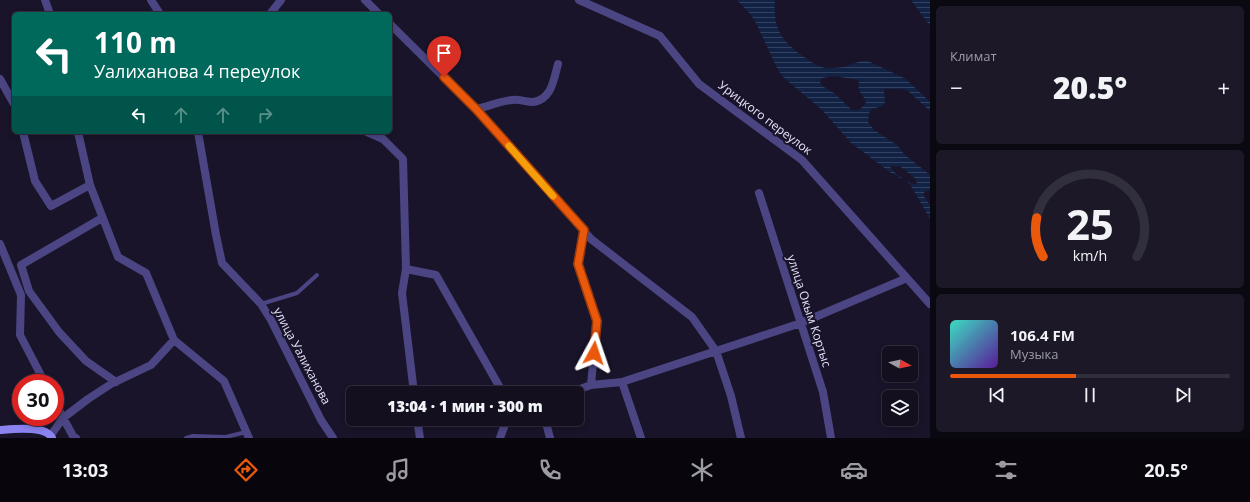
<!DOCTYPE html>
<html lang="ru">
<head>
<meta charset="utf-8">
<style>
  :root { --surface:#130f1f; --page:#1c1828; --text:#f1f3f6; --muted:#9d9ca4; --line:#322f3d; --accent:#ea580c }
  body { margin:0; font-family:"Open Sans",sans-serif; background:var(--page); color:var(--text); height:100vh; display:flex; flex-direction:column; font-size:15px; white-space:nowrap }
  * { box-sizing:border-box; margin:0 }
  p { font-size:13px; color:var(--muted) }
  .icon { flex:none; width:22px; height:22px; fill:none; stroke:currentColor; stroke-width:2; stroke-linecap:round; stroke-linejoin:round }
  .map { position:relative; flex:1; overflow:hidden }
  .details { display:flex; flex-direction:column; gap:6px; padding:6px; background:#0a0811; width:320px }
  .details>* { flex:none }
  .hud { position:absolute; left:12px; top:12px; width:380px; height:122px; border-radius:6px; box-shadow:0 2px 6px #0003,0 0 0 1px var(--line); background:#00695c; color:#fff; overflow:hidden }
  .needle { width:26px; rotate:98deg }
  .controls { position:absolute; left:882px; top:346px; display:grid; gap:8px }
  .controls a { display:grid; place-items:center; width:36px; height:36px; border-radius:6px; background:var(--surface); box-shadow:0 2px 6px #0003,0 0 0 1px var(--line); font-size:20px }
  .speed { position:absolute; left:12px; top:374px; display:flex; gap:8px; font-size:20px; font-weight:700; text-align:center }
  .speed>* { display:grid; place-content:center; width:52px; height:52px; border-radius:50%; background:var(--surface); box-shadow:0 2px 6px #0003,0 0 0 1px var(--line); line-height:1 }
  .speed .limit { border:6px solid #d22; background:#fff; color:#111 }
  .pin { position:absolute; display:grid; place-items:center; width:34px; height:34px; color:#fff; margin:-41px -17px; border-radius:50% 50% 50% 0; rotate:-45deg; box-shadow:0 0 4px #0007 }
  .pin .icon { rotate:45deg }
  .me { position:absolute; width:44px; margin:-22px; rotate:5deg; stroke-linejoin:round; filter:drop-shadow(0 0 3px #0008) }
  .turn { display:flex; align-items:center; gap:14px; height:84px; padding:0 16px; font-size:18px }
  .turn .icon { width:52px; height:52px; stroke-width:2.5 }
  .turn b { display:block; font-size:28px; line-height:34px }
  .lanes { display:flex; align-items:center; height:38px; padding:0 16px; background:#0003; justify-content:center; gap:20px; direction:ltr }
  .lanes .off { opacity:.35 }
  .big { font-size:30px; font-weight:800; line-height:1.1 }
  .details .widget { flex:1; display:flex; flex-direction:column; justify-content:center; gap:6px; min-width:0; padding:0 14px; border-radius:6px; background:var(--page) }
  .details .dial { align-items:center; gap:0 }
  .dial svg { height:104px; overflow:visible; fill:none; stroke:var(--line); stroke-width:7; stroke-linecap:round; text-anchor:middle }
  .dial text { fill:var(--text); stroke:none }
  .song { display:flex; align-items:center; gap:12px }
  .cover { width:48px; height:48px; border-radius:6px; background:linear-gradient(135deg,hsl(170 70% 55%),hsl(270 70% 35%)) }
  .played { height:4px; border-radius:2px; background:linear-gradient(90deg,var(--accent) 45%,var(--line) 45%) }
  .keys { display:flex; justify-content:space-around; direction:ltr }
  .heat { display:flex; justify-content:space-between; align-items:center; font-size:22px; direction:ltr }
  .trip { position:absolute; left:346px; top:386px; width:238px; height:40px; border-radius:6px; background:var(--surface); box-shadow:0 2px 6px #0003,0 0 0 1px var(--line); font-weight:800; line-height:40px; text-align:center }
  .tab-bar { display:flex; height:64px; justify-content:space-around; align-items:center; background:#08060c; color:var(--muted) }
  .tab-bar .icon { width:28px; height:28px }
  .tab-bar .on { color:var(--accent) }
  .tab-bar b { font-size:18px; color:var(--text) }
  main { display:flex; flex:1; min-height:0 }
  .map>svg:first-child { display:block }
  .water { fill:url(#water-rules); fill-rule:evenodd }
  .lines { fill:none; stroke-linecap:round; stroke-linejoin:round }
  .lane { stroke:#4b4583; stroke-width:4 }
  .street { stroke:#4b4583; stroke-width:8 }
  .secondary { stroke:#8b83f0; stroke-width:8 }
  .route-casing { stroke:#983908; stroke-width:10 }
  .route { stroke:#ea580c; stroke-width:7 }
  .slow { stroke:#f59e0b; stroke-width:7 }
  .labels { text-anchor:middle; stroke-width:4; stroke-linejoin:round; paint-order:stroke }
  .street-label { font-size:12px; fill:#e5e1fb; stroke:#191429 }
</style>
</head>
<body>
<main>
<div class="map">
<svg width="930" height="438" viewBox="0 0 930 438">
  <defs>
    <pattern id="water-rules" width="6" height="5" patternUnits="userSpaceOnUse"><rect width="6" height="5" fill="#122245"/><path d="M0 2.5h6" fill="none" stroke="#344261"/></pattern>
  </defs>
  <rect width="100%" height="100%" fill="#191429"/>
  <path class="water" d="M737,0H775C773,29 781,41 804,57C810,61 818,67 826,68C833,68 841,68 847,66C854,64 860,60 868,61L906,79L930,102V111L908,91L901,89H884L885,103L882,106L872,109L869,113L868,122L874,130L897,145L904,154L930,175V190L924,192V196L930,205V219L914,191L909,183L890,172L851,143L821,109L784,78L778,70L756,23L751,15ZM834,76L859,80C859,83 858,87 859,89C861,98 872,100 861,108C858,111 856,111 852,110L834,93L822,86L820,82L822,78ZM890,166L901,167L916,179L917,184C909,185 893,173 890,166Z
    M911,0H930V26Z"/>
  <g class="lines">
    <path class="lane" d="M261,304L297,293L317,275
      M186,438L193,436L226,437L246,432"/>
    <path class="street" d="M45,0L50,14
      M151,0L160,14
      M365,0L379,14
      M579,0L660,36L699,84L802,160L930,304
      M270,14L281,0
      M390,24L476,109L591,239L692,317L716,351L731,396L741,438
      M0,79L14,104
      M476,109C488,107 499,101 512,100C519,99 526,102 533,102C552,100 554,78 558,64
      M23,132L35,181L51,206L90,185
      M78,132L90,185L118,257L146,273L174,340L224,381L249,438
      M198,132L216,235L222,263L261,304L271,320L321,420L333,438
      M367,132L383,139L403,159L406,269L402,293L414,393
      M759,193L823,392L831,438
      M102,218L21,265L29,291L59,332L86,361L116,382
      M0,244L21,295L20,335L45,383
      M406,269L436,275L503,393
      M622,382L641,438
      M591,385L622,382L801,323L907,278
      M569,393L591,385L597,321L578,264L583,230
      M55,403L73,436L76,438
      M417,419L420,438
      M545,419L550,438
      M51,435L63,418L88,399L111,384L151,365L174,340
      M500,438L507,419"/>
    <path class="secondary" d="M0,430C13,429 46,425 52,438"/>
  </g>
  <g class="lines">
    <defs>
      <path id="route" d="M444,77L476,109L584,230L578,264L597,321L594,353"/>
    </defs>
    <use href="#route" class="route-casing"/>
    <use href="#route" class="route"/>
    <path class="slow" d="M509,146L553,196"/>
  </g>
  <g class="labels">
    <g class="street-label">
      <text transform="translate(765 118) rotate(37)" y="4">Урицкого переулок</text>
      <text transform="translate(809 311) rotate(72)" y="4">улица Окым Кортыс</text>
      <text transform="translate(302 356) rotate(62)" y="4">улица Уалиханова</text>
    </g>
  </g>
</svg>
<div class="controls">
<a><svg class="needle" viewBox="-14 -14 28 28"><path d="M0-13l5 13h-10z" fill="#e53935"/><path d="M0 13l5-13h-10z" fill="#9d9ca4"/></svg></a>
<a><svg class="icon" aria-label="layers" viewBox="0 0 24 24"><path d="M12 4l9 5-9 5-9-5zM3 14l9 5 9-5"/></svg></a>
</div>
<div class="speed"><div class="limit">30</div></div>
<div class="pin" style="left:444px;top:77px;background:#d93025"><svg class="icon" aria-label="arrive" viewBox="0 0 24 24"><path d="M6 21V4h12l-3 4 3 4H6"/></svg></div>
<svg class="me" style="left:594px;top:353px" viewBox="-20 -20 40 40"><path d="M0-17L14 15 0 8-14 15z" fill="#ea580c" stroke="#fff" stroke-width="4"/></svg>
<div class="trip">13:04 · 1 мин · 300 m</div>
<div class="hud">
<div class="turn"><svg class="icon" aria-label="left" viewBox="0 0 24 24"><path d="M17 20v-9H6M10 6l-5 5 5 5"/></svg><div><b>110 m</b>Уалиханова 4 переулок</div></div>
<div class="lanes"><svg class="icon" aria-label="left" viewBox="0 0 24 24"><path d="M17 20v-9H6M10 6l-5 5 5 5"/></svg><svg class="icon off" aria-label="ahead" viewBox="0 0 24 24"><path d="M12 20V5M6 11l6-6 6 6"/></svg><svg class="icon off" aria-label="ahead" viewBox="0 0 24 24"><path d="M12 20V5M6 11l6-6 6 6"/></svg><svg class="icon off" aria-label="right" viewBox="0 0 24 24"><path d="M7 20v-9h11M14 6l5 5-5 5"/></svg></div>
</div>
</div>
<section class="details">
<div class="widget"><p>Климат</p>
<div class="heat"><a>−</a><b class="big">20.5°</b><a>+</a></div>
</div>
<div class="widget dial"><svg viewBox="0 0 100 80">
<path d="M14 69A42 42 0 1 1 86 69"/>
<path d="M14 69A42 42 0 0 1 9 39" stroke="#ea580c"/>
<text x="50" y="56" font-size="32" font-weight="700">25</text>
<text x="50" y="72" font-size="11">km/h</text>
</svg></div>
<div class="widget">
<div class="song"><i class="cover"></i><div><b>106.4 FM</b><p>Музыка</p></div></div>
<div class="played"></div>
<div class="keys"><svg class="icon" aria-label="previous" viewBox="0 0 24 24"><path d="M18 5L8 12l10 7zM5 5v14"/></svg><svg class="icon" aria-label="pause" viewBox="0 0 24 24"><path d="M8 5v14M16 5v14"/></svg><svg class="icon" aria-label="next" viewBox="0 0 24 24"><path d="M6 5l10 7-10 7zM19 5v14"/></svg></div>
</div>
</section>
</main>
<nav class="tab-bar">
<b>13:03</b>
<svg class="icon on" aria-label="directions" viewBox="0 0 24 24"><path d="M12 3l9 9-9 9-9-9zM9 14v-3h6M13 9l2 2-2 2"/></svg>
<svg class="icon" aria-label="music" viewBox="0 0 24 24"><path d="M9 18V5l10-2v13"/><circle cx="6" cy="18" r="3"/><circle cx="16" cy="16" r="3"/></svg>
<svg class="icon" aria-label="phone" viewBox="0 0 24 24"><path d="M5 4h4l2 5-3 2q2 4 5 5l2-3 5 2v4C11 20 4 13 5 4z"/></svg>
<svg class="icon" aria-label="climate" viewBox="0 0 24 24"><path d="M12 3v18M4 7l16 10M4 17L20 7"/></svg>
<svg class="icon" aria-label="car" viewBox="0 0 24 24"><path d="M5 17H2v-5l4-1 3-4h7l3 4 3 1v5h-3M9 17h6M6 11h13"/><circle cx="7" cy="17" r="2"/><circle cx="17" cy="17" r="2"/></svg>
<svg class="icon" aria-label="filters" viewBox="0 0 24 24"><path d="M4 7h16M4 17h16"/><circle cx="9" cy="7" r="2"/><circle cx="15" cy="17" r="2"/></svg>
<b>20.5°</b>
</nav>
</body>
</html>
